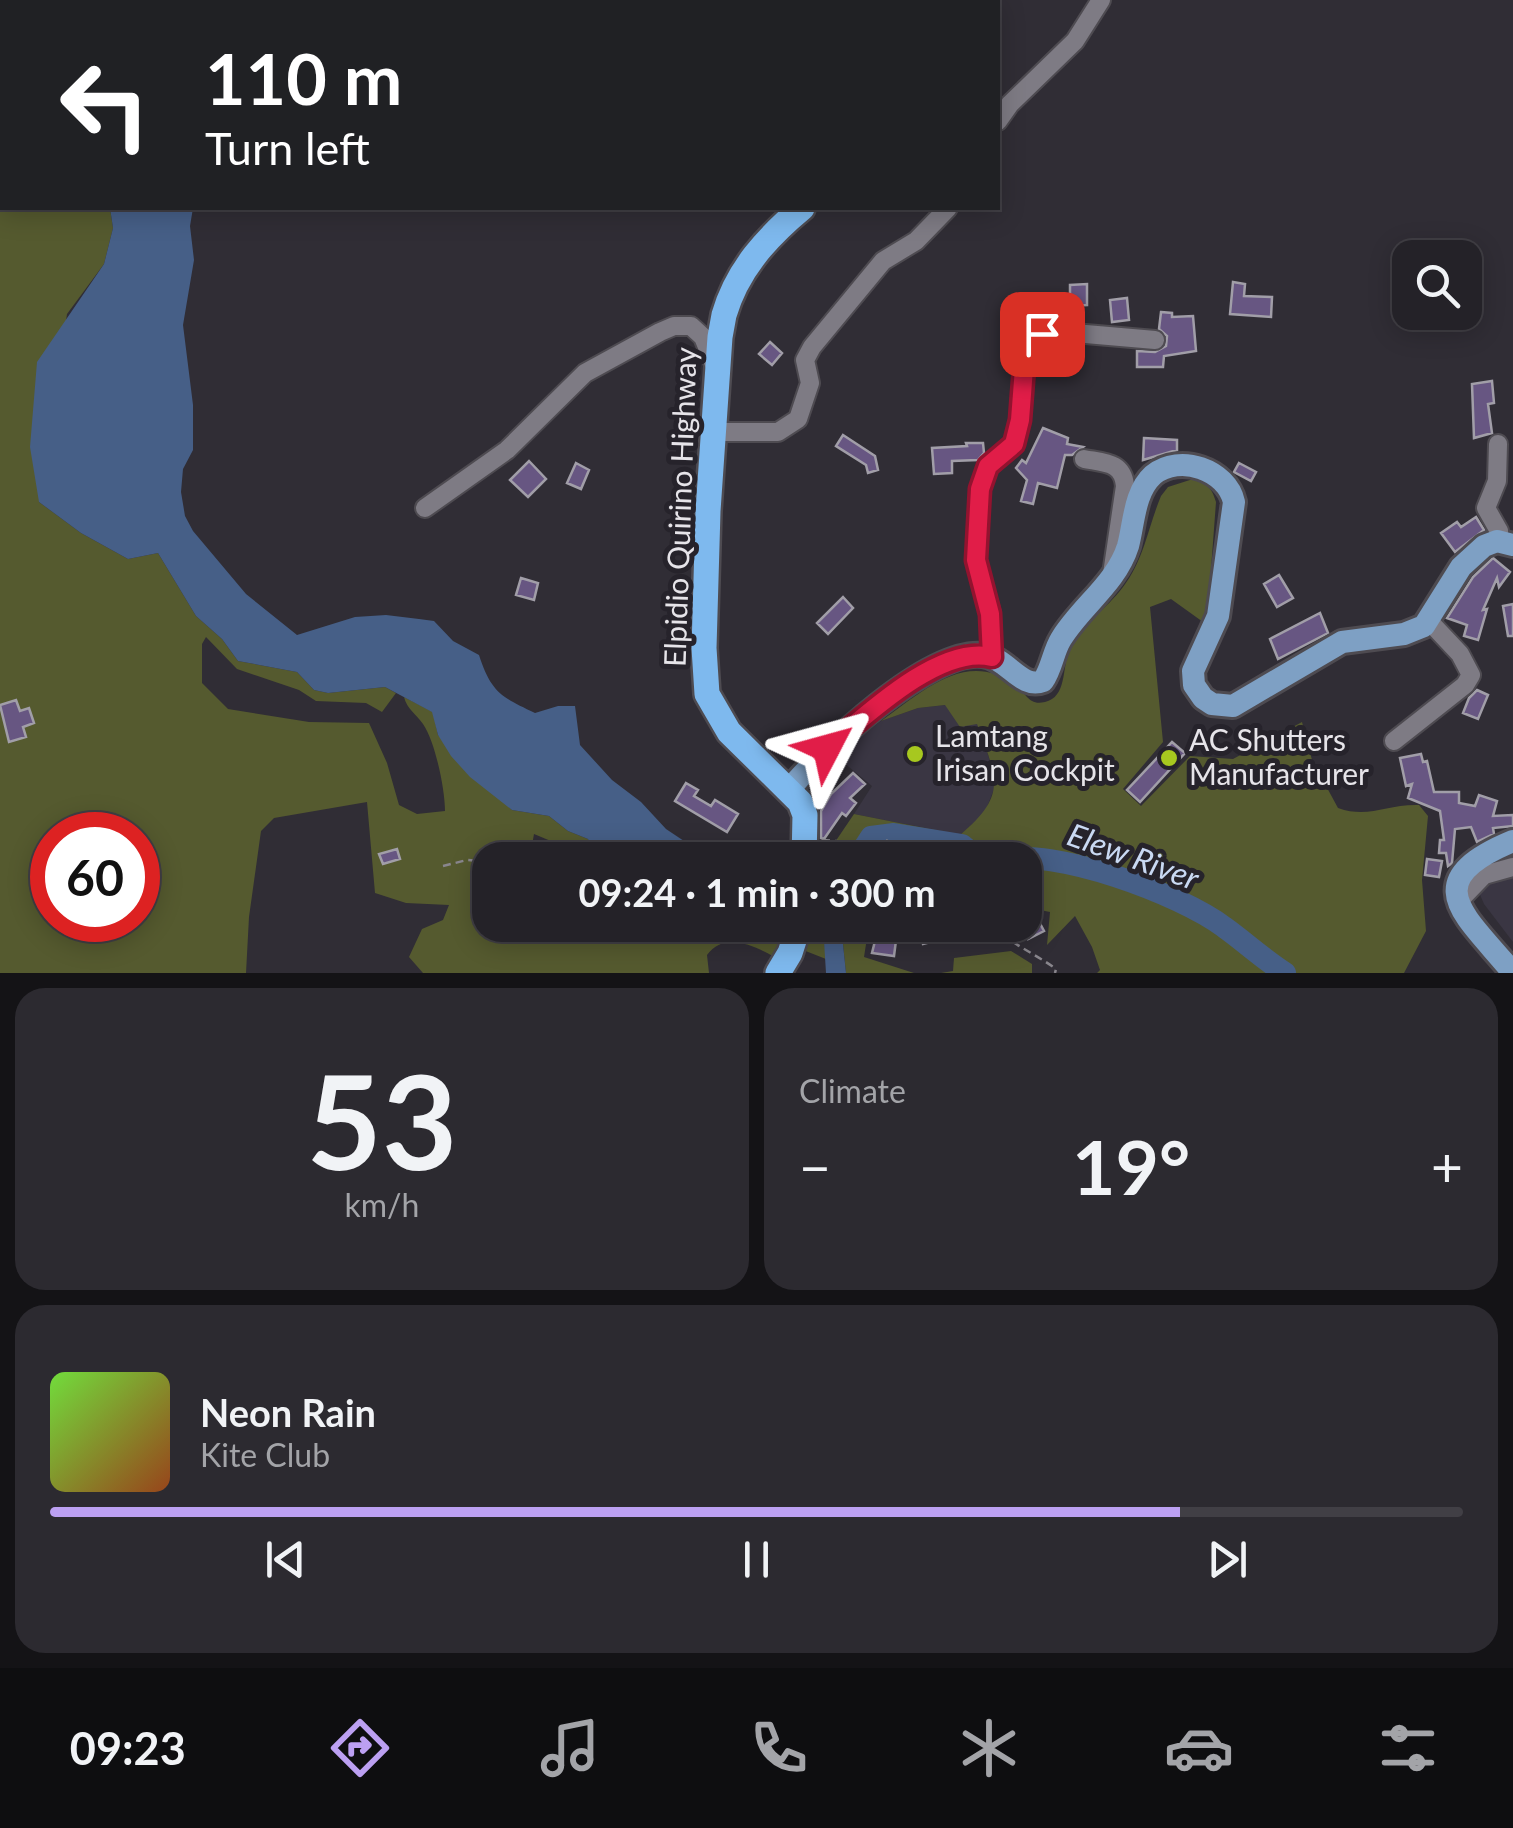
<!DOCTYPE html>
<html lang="en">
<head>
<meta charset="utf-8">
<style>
  :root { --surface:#242228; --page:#2c2a30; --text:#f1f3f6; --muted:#a3a4a8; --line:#413f45; --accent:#bca0f2 }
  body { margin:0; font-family:Lato,sans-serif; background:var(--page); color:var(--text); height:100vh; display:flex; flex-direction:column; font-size:38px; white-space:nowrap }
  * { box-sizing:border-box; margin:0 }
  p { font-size:32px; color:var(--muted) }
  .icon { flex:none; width:55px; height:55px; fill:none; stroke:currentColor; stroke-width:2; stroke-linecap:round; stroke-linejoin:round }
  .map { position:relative; height:973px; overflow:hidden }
  .panel { display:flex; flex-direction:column; gap:15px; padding:15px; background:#141316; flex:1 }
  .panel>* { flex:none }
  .top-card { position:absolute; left:0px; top:0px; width:1000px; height:210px; box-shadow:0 5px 25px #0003,0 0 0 2px var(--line); background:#202124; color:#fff; overflow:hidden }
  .buttons { position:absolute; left:1392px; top:240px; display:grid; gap:20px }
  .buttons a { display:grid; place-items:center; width:90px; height:90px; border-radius:20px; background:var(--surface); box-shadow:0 5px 25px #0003,0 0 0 2px var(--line); font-size:50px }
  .speed { position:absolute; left:30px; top:812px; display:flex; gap:20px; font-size:50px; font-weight:700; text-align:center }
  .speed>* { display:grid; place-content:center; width:130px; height:130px; border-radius:50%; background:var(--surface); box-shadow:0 5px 25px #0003,0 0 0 2px var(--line); line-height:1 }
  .speed .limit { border:15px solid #d22; background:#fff; color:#111 }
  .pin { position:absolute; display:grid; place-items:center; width:85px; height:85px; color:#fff; margin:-42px; border-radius:20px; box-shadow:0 5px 15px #0006 }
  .me { position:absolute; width:110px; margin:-55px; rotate:51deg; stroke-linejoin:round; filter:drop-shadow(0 0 8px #0008) }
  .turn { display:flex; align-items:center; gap:35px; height:210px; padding:0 40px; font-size:45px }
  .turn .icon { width:130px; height:130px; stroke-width:2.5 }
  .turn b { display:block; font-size:70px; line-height:85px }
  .big { font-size:75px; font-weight:700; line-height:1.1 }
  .panel .widget { flex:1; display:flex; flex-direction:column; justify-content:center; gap:15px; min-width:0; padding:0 35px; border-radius:30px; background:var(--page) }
  .panel .dial { align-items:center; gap:0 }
  .dial b { font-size:130px; line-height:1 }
  .song { display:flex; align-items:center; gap:30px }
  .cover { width:120px; height:120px; border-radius:15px; background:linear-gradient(135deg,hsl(100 70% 55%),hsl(20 70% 35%)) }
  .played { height:10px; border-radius:5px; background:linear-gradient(90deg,var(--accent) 80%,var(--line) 80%) }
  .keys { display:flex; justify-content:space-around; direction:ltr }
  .heat { display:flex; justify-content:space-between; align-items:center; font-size:55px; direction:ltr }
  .panel .tiles { flex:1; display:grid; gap:15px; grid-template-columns:1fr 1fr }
  .widget:last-child { grid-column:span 2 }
  .trip { position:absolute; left:472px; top:842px; width:570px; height:100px; border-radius:30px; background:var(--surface); box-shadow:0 5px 25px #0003,0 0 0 2px var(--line); font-weight:700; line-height:100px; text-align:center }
  .tabs { display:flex; height:160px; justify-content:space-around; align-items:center; background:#0e0e10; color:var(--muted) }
  .tabs .icon { width:70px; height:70px }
  .tabs .on { color:var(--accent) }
  .tabs b { font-size:45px; color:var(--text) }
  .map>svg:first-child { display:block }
  .built { fill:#3a3643 }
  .green { fill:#555a2f; fill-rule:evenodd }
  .water { fill:#465f87 }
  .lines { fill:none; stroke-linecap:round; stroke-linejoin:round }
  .river { stroke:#465f87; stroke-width:22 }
  .building { fill:#675682; stroke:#a19ea8; stroke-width:2.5 }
  .minor-casing { stroke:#4e4b51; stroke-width:22 }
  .major-casing { stroke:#4e4b51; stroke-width:28 }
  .highway-casing { stroke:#4e4b51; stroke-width:30 }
  .path { stroke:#89868d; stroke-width:2.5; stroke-dasharray:8 5; stroke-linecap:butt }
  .minor { stroke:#7e7b84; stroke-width:18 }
  .major { stroke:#7ea0c4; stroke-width:22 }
  .highway { stroke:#7eb9ee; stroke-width:25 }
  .route-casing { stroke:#92132f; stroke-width:25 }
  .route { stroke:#e11d48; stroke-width:18 }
  .poi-dot { fill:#a7c81f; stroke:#26232b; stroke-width:4 }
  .labels { text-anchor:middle; stroke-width:10; stroke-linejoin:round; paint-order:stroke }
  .street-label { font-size:30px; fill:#e6e4e9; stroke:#26232b }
  .poi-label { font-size:30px; fill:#e6e4e9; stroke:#26232b; text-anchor:start }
  .water-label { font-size:32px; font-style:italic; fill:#c9d9f3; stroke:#26232b }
</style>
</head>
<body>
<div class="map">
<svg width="1513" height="973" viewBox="0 0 1513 973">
  <rect width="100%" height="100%" fill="#302d35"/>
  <path class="built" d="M946,705L977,723L997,781L984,815L960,835L854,814L872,786L838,758L852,743L881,721L918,708Z
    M1481,862L1513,865V942L1484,904L1471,874Z"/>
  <path class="green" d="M0,0L163,2H2V208H110L113,228L104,264L67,314L39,502L81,533L128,559L158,553L196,616L222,639L238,661L297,672L314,690L328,693L385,687L396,693L382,712L366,703L316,701L299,690L237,669L206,637L202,644V683L228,709L309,722L369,723L387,763L399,805L417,814L445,811C445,789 435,741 423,724C416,714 407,709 404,697L433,712L438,735L512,810L549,816L568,831L588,839L598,860H576L570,849L534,834L531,851L538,860H490V925H789L780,960C758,948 726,929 707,955L709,973H423L409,957L422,929L443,920L449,905L406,903L375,893L367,802L274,818L261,831L249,917L246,973H0ZM52,835H138V920H52Z
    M1193,479C1207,483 1212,488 1216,502L1208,610L1203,622L1171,599L1150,607L1163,742L1123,789L1141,806L1190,756L1233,759L1302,722L1312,760L1338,808C1369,819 1386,804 1419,805L1428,816L1422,880L1426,931L1404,973H1097L1100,970L1092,947L1075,916L1047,945L1050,912L1025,907L1030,893V871L1025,870V860H912L906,852L885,840L877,844L878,860H850L848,853L826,855L812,847L811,838L833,845L854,814L960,835C1009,794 996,777 977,724L960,727L945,705L918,708L881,721C921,693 966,648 1015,685C1027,693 1028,706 1045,702C1067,697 1062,668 1069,651C1080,625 1107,609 1123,587C1144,560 1148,527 1161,496L1168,487Z
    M810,925H823L826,959L803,950Z
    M841,925H869L864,957L914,973H846Z
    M1011,951L1032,964V973H941L953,971L954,958Z"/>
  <path class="water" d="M110,208H193L190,226L194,260L183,325L193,405V450L183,469L181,492L185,516L193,531L246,594L297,635L355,617L386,615L419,619L434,621L453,641L479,655C491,692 501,697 535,713L558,706H575L580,745L612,780L641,802L666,829L690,845L722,851L798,841L826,855L848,853L850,860H598L588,839L568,831L549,816L512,810L470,777L451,756L438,735L432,712L385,687L328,693L314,690L297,672L238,661L222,639L196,616L158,553L128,559L81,533L39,502L30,447L37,362L104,264L113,228Z
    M823,925H841L846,973H826Z"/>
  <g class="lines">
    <path class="river" d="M856,860L871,837L894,834L962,845L980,860
      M1000,860C1054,847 1180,894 1224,927C1245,942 1263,959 1285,973"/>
  </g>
  <path class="building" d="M1233,282L1245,284L1244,296L1272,297L1271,317L1230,314Z
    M1087,284V305L1070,306V285Z
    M1127,298L1129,320L1112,322L1110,300Z
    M1161,312L1172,313V317L1193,316L1196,351L1164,356L1163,367H1137V351L1155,352L1166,346L1167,336L1159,329Z
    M770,342L782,353L772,365L759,354Z
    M1492,381L1494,403L1488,404L1492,433L1474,438L1472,384Z
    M1043,428L1068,438L1067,444L1083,447L1072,455H1065L1057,488L1038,483L1033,504L1021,501L1027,480L1016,468L1022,460L1026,463Z
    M843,435L875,456L878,470L868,473L866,465L836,446Z
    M1144,438L1177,440V450L1143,460Z
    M966,443H983L984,453L978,460L952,461V473L934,474L932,448L967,446Z
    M529,461L546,479L528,497L510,480Z
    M576,463L589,470L581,489L567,483Z
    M1239,463L1256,472L1251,481L1234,472Z
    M1476,517L1484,530L1455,552L1441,533L1457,522L1461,527Z
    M1493,558L1510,572L1499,587L1497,578L1483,610L1487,609L1478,640L1464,636L1467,625L1447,618L1473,577Z
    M1279,575L1293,598L1277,607L1264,584Z
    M521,578L538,583L534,600L516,595Z
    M843,597L853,608L828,634L817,623Z
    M1513,604V636H1508L1503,606Z
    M1320,613L1328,633L1278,659L1270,639Z
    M1477,690L1488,695L1478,719L1463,713L1469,698Z
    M16,700L20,711L29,708L34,723L23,727L26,737L9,742L0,705Z
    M1172,742L1185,753L1140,802L1127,790Z
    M1421,754L1423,762L1427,761L1434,792H1459V803L1475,806L1479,795L1497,801L1493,816L1513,815V826L1493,828L1494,834L1477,842L1471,827L1455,829L1452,863L1448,866L1446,853H1439L1440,840H1444L1440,811L1408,798L1412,784L1406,786L1400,758Z
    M853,773L865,784L850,798L856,803L846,816L842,813L824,839L821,838V811L831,794Z
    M686,783L698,790L694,796L711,806L715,800L738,814L727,832L675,801Z
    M397,849L400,859L383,864L379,854Z
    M1427,859L1442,861L1439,877L1425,875Z
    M1036,916L1044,931L1028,939L1020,925Z
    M879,925H898L894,956L872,953Z
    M918,925H951L954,936L923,944Z"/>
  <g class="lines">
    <defs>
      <path id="minor" d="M998,121L1010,104L1075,41L1101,0
        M713,432H778L798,419L810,383L805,360L812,347L883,261L916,241L948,208
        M1084,459C1105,463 1123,462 1125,486L1112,574
        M425,508L507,450L585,373L660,332L674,326H691L703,337L714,364
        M1497,541L1499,531L1486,508L1497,481L1498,444
        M992,657L991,613L976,560L980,489L988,466L1013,445L1020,420L1025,355L1042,334L1051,331L1155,340
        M1394,741L1465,685L1471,675L1460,654L1429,621
        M1458,902L1484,875L1513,867"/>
      <path id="major" d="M788,791C821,751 929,648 983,655C1008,658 1021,690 1043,681C1052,668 1053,652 1061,639C1081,606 1116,584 1128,546C1134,524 1134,492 1153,475C1180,453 1227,470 1234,502L1218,616L1193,671L1194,685L1203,698L1212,704L1233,706L1342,642L1404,634L1424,626L1461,567L1484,546L1497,541L1513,545
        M1513,841C1414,882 1466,915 1513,973"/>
      <path id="highway" d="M975,2L976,0
        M802,208C767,237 737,270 724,315L720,337L708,511L704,648L707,694L729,732L800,802L805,815L804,860
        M778,973L790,953L799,925"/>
    </defs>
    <use href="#minor" class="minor-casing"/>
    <use href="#major" class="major-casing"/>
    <use href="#highway" class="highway-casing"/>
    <path class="path" d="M822,840L877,844L886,840L906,852L912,860
      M443,866L467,860L490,862
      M993,925C1013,946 1033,952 1056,969L1055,973"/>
    <use href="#minor" class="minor"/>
    <use href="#major" class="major"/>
    <use href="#highway" class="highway"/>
  </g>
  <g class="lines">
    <defs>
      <path id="route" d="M827,748C865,716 940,644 992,657L990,614L976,560L980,489L988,466L1014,444L1020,420L1025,355L1042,334"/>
    </defs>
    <use href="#route" class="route-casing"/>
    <use href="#route" class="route"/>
  </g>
  <g class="poi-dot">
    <circle cx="915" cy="754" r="10"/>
    <circle cx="1169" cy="758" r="10"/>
  </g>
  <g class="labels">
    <g class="street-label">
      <text transform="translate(681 507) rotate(-88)" y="10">Elpidio Quirino Highway</text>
    </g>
    <g class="poi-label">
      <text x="935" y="747">Lamtang<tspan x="935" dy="34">Irisan Cockpit</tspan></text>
      <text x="1189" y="751">AC Shutters<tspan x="1189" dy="34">Manufacturer</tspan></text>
    </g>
    <g class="water-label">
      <text transform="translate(1133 857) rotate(20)" y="11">Elew River</text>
    </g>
  </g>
</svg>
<div class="buttons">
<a><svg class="icon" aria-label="search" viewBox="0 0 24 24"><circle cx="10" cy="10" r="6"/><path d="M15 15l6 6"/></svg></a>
</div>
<div class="speed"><div class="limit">60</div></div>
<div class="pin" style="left:1042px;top:334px;background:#d93025"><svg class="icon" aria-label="arrive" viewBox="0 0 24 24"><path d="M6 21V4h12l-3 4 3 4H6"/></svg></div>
<svg class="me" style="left:827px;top:748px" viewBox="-20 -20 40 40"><path d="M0-17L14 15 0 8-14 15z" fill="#e11d48" stroke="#fff" stroke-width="4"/></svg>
<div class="trip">09:24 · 1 min · 300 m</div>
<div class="top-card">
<div class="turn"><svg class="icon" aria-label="left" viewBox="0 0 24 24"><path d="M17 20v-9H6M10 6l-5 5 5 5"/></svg><div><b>110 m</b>Turn left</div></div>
</div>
</div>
<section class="panel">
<div class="tiles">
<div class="widget dial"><b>53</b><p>km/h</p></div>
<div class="widget"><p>Climate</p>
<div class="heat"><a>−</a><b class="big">19°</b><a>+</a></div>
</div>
<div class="widget">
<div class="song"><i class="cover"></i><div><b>Neon Rain</b><p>Kite Club</p></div></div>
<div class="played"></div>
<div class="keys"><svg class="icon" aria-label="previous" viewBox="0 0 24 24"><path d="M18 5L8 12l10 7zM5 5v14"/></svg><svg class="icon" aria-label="pause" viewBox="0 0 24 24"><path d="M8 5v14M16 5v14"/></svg><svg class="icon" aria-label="next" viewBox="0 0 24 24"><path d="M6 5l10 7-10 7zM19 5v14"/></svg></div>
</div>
</div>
</section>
<nav class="tabs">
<b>09:23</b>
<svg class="icon on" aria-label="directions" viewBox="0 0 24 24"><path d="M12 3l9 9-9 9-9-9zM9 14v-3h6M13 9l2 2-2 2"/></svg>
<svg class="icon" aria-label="music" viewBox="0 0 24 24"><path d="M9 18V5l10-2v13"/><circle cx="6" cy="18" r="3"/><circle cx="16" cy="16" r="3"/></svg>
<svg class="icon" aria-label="phone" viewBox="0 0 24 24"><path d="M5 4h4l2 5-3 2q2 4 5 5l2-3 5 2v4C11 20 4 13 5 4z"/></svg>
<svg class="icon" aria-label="climate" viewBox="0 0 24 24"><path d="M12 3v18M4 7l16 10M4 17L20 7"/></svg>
<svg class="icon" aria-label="car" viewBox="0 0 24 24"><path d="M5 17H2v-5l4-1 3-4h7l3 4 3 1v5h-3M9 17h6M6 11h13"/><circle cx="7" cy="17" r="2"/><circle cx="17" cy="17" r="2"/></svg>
<svg class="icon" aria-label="filters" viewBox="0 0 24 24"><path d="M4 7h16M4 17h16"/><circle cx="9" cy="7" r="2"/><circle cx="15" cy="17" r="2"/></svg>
</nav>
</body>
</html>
